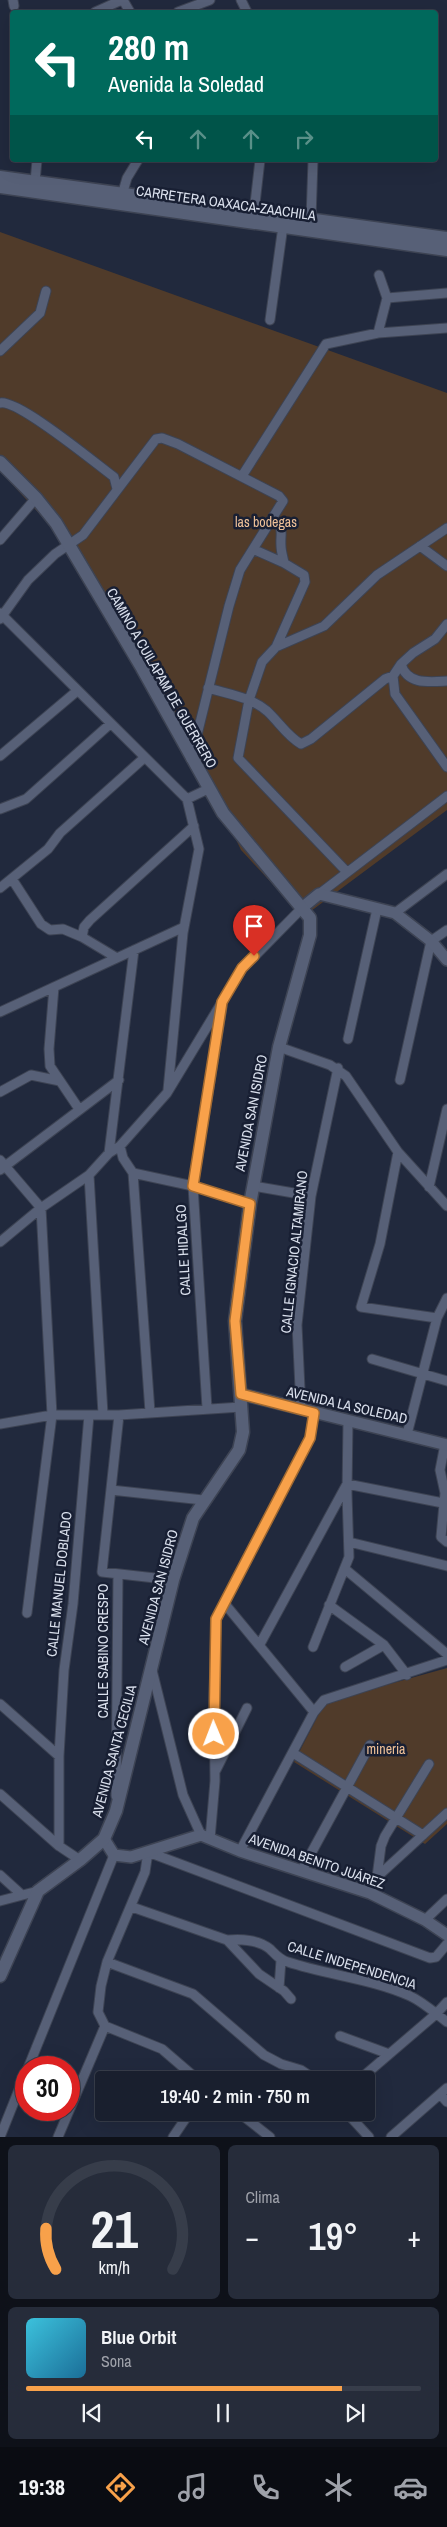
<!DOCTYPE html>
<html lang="es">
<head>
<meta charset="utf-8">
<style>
  :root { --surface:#191f2e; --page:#262c3a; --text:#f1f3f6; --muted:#9fa2aa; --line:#373d4a; --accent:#f8a14a }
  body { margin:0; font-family:"Archivo Narrow",sans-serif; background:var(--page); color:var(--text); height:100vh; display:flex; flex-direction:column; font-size:19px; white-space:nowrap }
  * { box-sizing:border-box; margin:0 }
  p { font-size:16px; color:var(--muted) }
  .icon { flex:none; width:28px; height:28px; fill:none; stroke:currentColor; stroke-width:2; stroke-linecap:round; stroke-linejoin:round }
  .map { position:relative; height:2137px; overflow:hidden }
  .side { display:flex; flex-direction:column; gap:8px; padding:8px; background:#0e1119; flex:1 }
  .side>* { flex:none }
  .top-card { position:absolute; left:10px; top:10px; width:428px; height:152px; border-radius:5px; box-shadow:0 5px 20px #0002,0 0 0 1px var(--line); background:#00695c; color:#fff; overflow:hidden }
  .speed { position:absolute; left:15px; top:2056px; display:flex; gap:10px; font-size:25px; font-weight:700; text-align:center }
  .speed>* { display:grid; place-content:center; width:65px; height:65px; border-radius:50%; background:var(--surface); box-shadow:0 5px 20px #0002,0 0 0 1px var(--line); line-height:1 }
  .speed .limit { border:8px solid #d22; background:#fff; color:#111 }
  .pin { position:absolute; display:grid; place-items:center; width:42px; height:42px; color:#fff; margin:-51px -21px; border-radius:50% 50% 50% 0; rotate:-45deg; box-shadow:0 0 5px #0007 }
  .pin .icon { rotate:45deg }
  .me { position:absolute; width:55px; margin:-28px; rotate:359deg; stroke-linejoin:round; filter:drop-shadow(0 0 4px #0008) }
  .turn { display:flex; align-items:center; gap:18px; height:105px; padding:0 15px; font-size:22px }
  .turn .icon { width:65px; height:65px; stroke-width:2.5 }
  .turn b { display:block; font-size:35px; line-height:42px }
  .lanes { display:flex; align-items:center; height:48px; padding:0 15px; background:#0003; justify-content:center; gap:25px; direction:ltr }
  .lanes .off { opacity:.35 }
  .big { font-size:38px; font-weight:600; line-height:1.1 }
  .side .tile { flex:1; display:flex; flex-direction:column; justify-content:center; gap:8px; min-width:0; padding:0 18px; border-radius:8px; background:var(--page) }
  .side .dial { align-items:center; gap:0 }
  .dial svg { height:130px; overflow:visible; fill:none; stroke:var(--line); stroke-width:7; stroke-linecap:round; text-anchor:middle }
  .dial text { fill:var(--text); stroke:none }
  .song { display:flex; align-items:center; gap:15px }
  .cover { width:60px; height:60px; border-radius:8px; background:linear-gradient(135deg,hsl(190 70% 55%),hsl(200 70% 35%)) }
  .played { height:5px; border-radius:2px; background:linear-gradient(90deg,var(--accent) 80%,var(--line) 80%) }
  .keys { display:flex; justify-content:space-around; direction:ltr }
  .heat { display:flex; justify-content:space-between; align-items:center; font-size:28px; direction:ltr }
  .side .tiles { flex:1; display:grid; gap:8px; grid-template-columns:1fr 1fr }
  .tile:last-child { grid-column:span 2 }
  .trip { position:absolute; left:95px; top:2071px; width:280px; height:50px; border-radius:5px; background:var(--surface); box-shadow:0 5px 20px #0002,0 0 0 1px var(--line); font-weight:600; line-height:50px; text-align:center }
  .tab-bar { display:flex; height:80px; justify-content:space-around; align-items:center; background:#0a0c12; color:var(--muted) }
  .tab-bar .icon { width:35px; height:35px }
  .tab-bar .current { color:var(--accent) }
  .tab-bar b { font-size:22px; color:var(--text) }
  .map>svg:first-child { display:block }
  .green { fill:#503b2a }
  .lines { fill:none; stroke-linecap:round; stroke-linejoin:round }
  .minor-casing { stroke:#3d4353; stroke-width:11 }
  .tertiary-casing { stroke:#3d4353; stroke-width:14 }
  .secondary-casing { stroke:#3d4353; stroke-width:15 }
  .minor { stroke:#576077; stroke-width:9 }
  .tertiary { stroke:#576077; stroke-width:11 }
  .secondary { stroke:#576077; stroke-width:12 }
  .route-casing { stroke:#a16930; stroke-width:12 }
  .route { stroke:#f8a14a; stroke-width:9 }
  .labels { text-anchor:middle; stroke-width:5; stroke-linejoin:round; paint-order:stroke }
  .street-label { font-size:14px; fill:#dae0ed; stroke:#181f33 }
  .park-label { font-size:14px; fill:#efc198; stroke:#181f33 }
</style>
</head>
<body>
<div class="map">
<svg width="447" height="2137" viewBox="0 0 447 2137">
  <rect width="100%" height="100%" fill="#21293d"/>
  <path class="green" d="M0,232L447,393V810L303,917L241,850L223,813L69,546L0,471Z
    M447,1668V1824L425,1844L294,1762L325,1702Z"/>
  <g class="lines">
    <defs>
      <path id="minor" d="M13,0L14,6
        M123,0L130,12
        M241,0L247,12
        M95,12L122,0
        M178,12L210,0
        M35,182L37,160
        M122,195L127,178L138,160
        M254,212L260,160
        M311,219L313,160
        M387,298L447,293
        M270,320L283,226
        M378,333L387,298L379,275
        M0,351L40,313L46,291
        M0,403C18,399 95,463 114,477L117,489
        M242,476L326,344L378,333L447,328
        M273,519C285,527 280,533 281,546C281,551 283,557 284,563L304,575L305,582L276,647
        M0,540L36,498
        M420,546L447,566
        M253,549L284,563
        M0,613L187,799L208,789
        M0,619L28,580L55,554L83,535L156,439L162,438L178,444L279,496L283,501L240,570L229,606L191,759
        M447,624L435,639L413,653L401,664L393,676L395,694L447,767
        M401,664C407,685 429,682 447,681
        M208,688C228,694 251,697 267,711C279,722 287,736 301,744L311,739L385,679L393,676
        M0,756L77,691
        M0,809L26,799L110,724
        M346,871L238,758L249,700L262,662L276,647L324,626L377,575L447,528
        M12,879L41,924L50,930L63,929L82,937L117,958
        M0,888L48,849L60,833L144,758
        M319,894L447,796
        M395,913L447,874
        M82,937L84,927L90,920L194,826
        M54,987L49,1049L50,1066L79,1109
        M0,1012L184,927
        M348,1039L377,909
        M279,1047L330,1065L346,1076L398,1152L447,1206
        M400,1080L431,941L447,930
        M168,1090L183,933L199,849L187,799
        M0,1092L31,1075L60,1081
        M120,1146L123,1158L133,1173L150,1412
        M398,1152L380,1244L361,1307L437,1318
        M109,1153L134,950
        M0,1160L41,1208L52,1415L27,1613
        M0,1170L119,1080
        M133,1173L193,1186L250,1204
        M89,1175L103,1414
        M253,1186L311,1196
        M429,1187L447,1109
        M0,1242L41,1208L89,1175L109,1153L120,1146L167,1093L242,969L303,907
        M372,1359L447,1381
        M207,1408L193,1186L222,1007
        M301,1410L297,1325L311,1196L338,1068
        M119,1415L102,1572L173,1580
        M0,1424L52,1415H119L241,1407
        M407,1434L437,1318L447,1298
        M445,1444L440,1470L445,1493L441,1537L447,1542
        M111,1490L203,1500
        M349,1542L447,1566
        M345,1569L447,1654
        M225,1604L314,1712
        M329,1605L384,1645L407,1675
        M260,1644L347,1484L443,1503
        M313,1647L349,1557L347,1493L348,1421
        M345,1667L384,1645
        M152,1670L183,1795L201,1835
        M0,1704L59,1756
        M293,1753L423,1835
        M216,1770L247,1708
        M0,1794L59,1846L80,1860
        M116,1796L118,1574
        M210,1839L215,1781L214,1696L216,1619L310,1438L314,1413
        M59,1846V1756L64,1670L73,1604L89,1415
        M240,1851L314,1712L324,1700L447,1660
        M302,1870L370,1745
        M0,1875L22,1895
        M377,1877L381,1846L385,1836L429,1764
        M370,1893L377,1877L447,1813
        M0,1901L38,1891
        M132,1907L227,1940C241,1939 258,1939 270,1949C276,1955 280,1960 288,1962C327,1975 373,1979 410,1996C423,2002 435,2013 447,2022
        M425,1920L447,1899
        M227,1940L259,1974L284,1991L291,1999
        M107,1962L193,1994L264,2055L281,2064L301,2070L316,2080
        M279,1988L281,1960
        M105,2026L98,2012L101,1986L107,1962L145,1872L148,1852L430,1958L436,1957L447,1944
        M105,2026L162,2049L198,2080
        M340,2036L389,2054
        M28,2068L114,1855
        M359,2080L436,2014L447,2002
        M440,2094L447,2102
        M238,2112L270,2137
        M346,2112L369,2137
        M0,2137L26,2072
        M58,2137L105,2026
        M173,2137L190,2112
        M391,2137L447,2088"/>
      <path id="tertiary" d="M303,907L319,894L395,913L431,941L447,960
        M241,1394L447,1445
        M104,1839L114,1855L131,1857L201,1835L240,1851L370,1893L425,1920L447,1935"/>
      <path id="secondary" d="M0,177L447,238
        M0,187L447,250
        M0,462L36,498L56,523L142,668L223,813L310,918V935L279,1047L250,1204L235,1321L243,1432L239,1450L193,1518L173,1580L116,1811L104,1839L80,1860L38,1891L0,1976"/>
    </defs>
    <use href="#minor" class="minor-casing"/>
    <use href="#tertiary" class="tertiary-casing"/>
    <use href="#secondary" class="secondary-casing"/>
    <use href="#minor" class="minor"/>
    <use href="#tertiary" class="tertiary"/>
    <use href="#secondary" class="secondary"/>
  </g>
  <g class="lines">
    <defs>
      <path id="route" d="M214,1734L216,1619L310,1438L314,1413L241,1394L235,1321L250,1204L193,1186L222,1002L242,968L254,956"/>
    </defs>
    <use href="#route" class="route-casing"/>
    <use href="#route" class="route"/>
  </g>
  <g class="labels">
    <g class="street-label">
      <text transform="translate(226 203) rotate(8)" y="5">CARRETERA OAXACA-ZAACHILA</text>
      <text transform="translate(162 678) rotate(60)" y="5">CAMINO A CUILAPAM DE GUERRERO</text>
      <text transform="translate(251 1113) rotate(-79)" y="5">AVENIDA SAN ISIDRO</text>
      <text transform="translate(183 1250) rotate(-93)" y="5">CALLE HIDALGO</text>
      <text transform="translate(294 1252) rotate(-84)" y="5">CALLE IGNACIO ALTAMIRANO</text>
      <text transform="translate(347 1405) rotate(13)" y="5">AVENIDA LA SOLEDAD</text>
      <text transform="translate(59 1584) rotate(-84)" y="5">CALLE MANUEL DOBLADO</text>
      <text transform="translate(158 1587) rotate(-75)" y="5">AVENIDA SAN ISIDRO</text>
      <text transform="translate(103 1651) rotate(-90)" y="5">CALLE SABINO CRESPO</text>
      <text transform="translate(114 1751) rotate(-75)" y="5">AVENIDA SANTA CECILIA</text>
      <text transform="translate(317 1861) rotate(19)" y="5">AVENIDA BENITO JUÁREZ</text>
      <text transform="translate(352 1965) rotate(17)" y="5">CALLE INDEPENDENCIA</text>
    </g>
    <g class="park-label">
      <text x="266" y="527">las bodegas</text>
      <text x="386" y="1754">mineria</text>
    </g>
  </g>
</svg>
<div class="speed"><div class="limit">30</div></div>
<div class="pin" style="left:254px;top:956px;background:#d93025"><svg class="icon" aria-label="arrive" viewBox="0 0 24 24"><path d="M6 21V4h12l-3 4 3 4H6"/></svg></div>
<svg class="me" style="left:214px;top:1734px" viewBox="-20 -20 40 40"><circle r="17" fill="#f8a14a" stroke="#fff" stroke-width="3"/><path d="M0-11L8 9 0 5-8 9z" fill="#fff"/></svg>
<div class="trip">19:40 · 2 min · 750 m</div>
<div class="top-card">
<div class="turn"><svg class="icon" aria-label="left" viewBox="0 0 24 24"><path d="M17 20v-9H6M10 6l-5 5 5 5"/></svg><div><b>280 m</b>Avenida la Soledad</div></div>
<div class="lanes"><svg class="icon" aria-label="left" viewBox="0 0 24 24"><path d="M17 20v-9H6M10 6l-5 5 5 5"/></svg><svg class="icon off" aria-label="ahead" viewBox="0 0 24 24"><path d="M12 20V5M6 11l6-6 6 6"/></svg><svg class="icon off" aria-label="ahead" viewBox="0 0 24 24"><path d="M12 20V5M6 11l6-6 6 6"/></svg><svg class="icon off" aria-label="right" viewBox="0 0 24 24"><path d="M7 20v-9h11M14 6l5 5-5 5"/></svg></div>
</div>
</div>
<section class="side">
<div class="tiles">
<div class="tile dial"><svg viewBox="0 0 100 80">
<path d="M14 69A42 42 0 1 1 86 69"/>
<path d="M14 69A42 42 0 0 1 8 44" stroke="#f8a14a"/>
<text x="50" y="56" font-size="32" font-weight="700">21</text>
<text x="50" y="72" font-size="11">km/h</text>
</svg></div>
<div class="tile"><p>Clima</p>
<div class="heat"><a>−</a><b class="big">19°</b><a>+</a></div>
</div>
<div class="tile">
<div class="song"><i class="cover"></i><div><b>Blue Orbit</b><p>Sona</p></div></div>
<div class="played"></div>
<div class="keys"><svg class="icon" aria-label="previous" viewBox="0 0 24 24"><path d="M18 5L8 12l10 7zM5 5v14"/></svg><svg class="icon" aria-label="pause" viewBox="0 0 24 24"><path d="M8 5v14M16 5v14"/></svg><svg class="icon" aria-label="next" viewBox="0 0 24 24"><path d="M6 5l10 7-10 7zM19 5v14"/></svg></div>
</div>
</div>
</section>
<nav class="tab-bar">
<b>19:38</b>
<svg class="icon current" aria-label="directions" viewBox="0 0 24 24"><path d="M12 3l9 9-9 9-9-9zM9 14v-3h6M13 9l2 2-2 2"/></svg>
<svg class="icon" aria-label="music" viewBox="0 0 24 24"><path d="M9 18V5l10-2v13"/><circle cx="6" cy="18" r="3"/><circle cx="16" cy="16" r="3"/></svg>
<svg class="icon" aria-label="phone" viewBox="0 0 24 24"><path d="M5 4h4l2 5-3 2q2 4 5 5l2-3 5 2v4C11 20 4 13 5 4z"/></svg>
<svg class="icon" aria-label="climate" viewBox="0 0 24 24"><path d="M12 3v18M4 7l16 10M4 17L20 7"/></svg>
<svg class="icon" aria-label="car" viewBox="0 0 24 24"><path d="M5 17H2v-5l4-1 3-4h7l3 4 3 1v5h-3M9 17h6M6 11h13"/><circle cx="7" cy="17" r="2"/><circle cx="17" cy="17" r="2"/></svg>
</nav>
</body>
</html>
